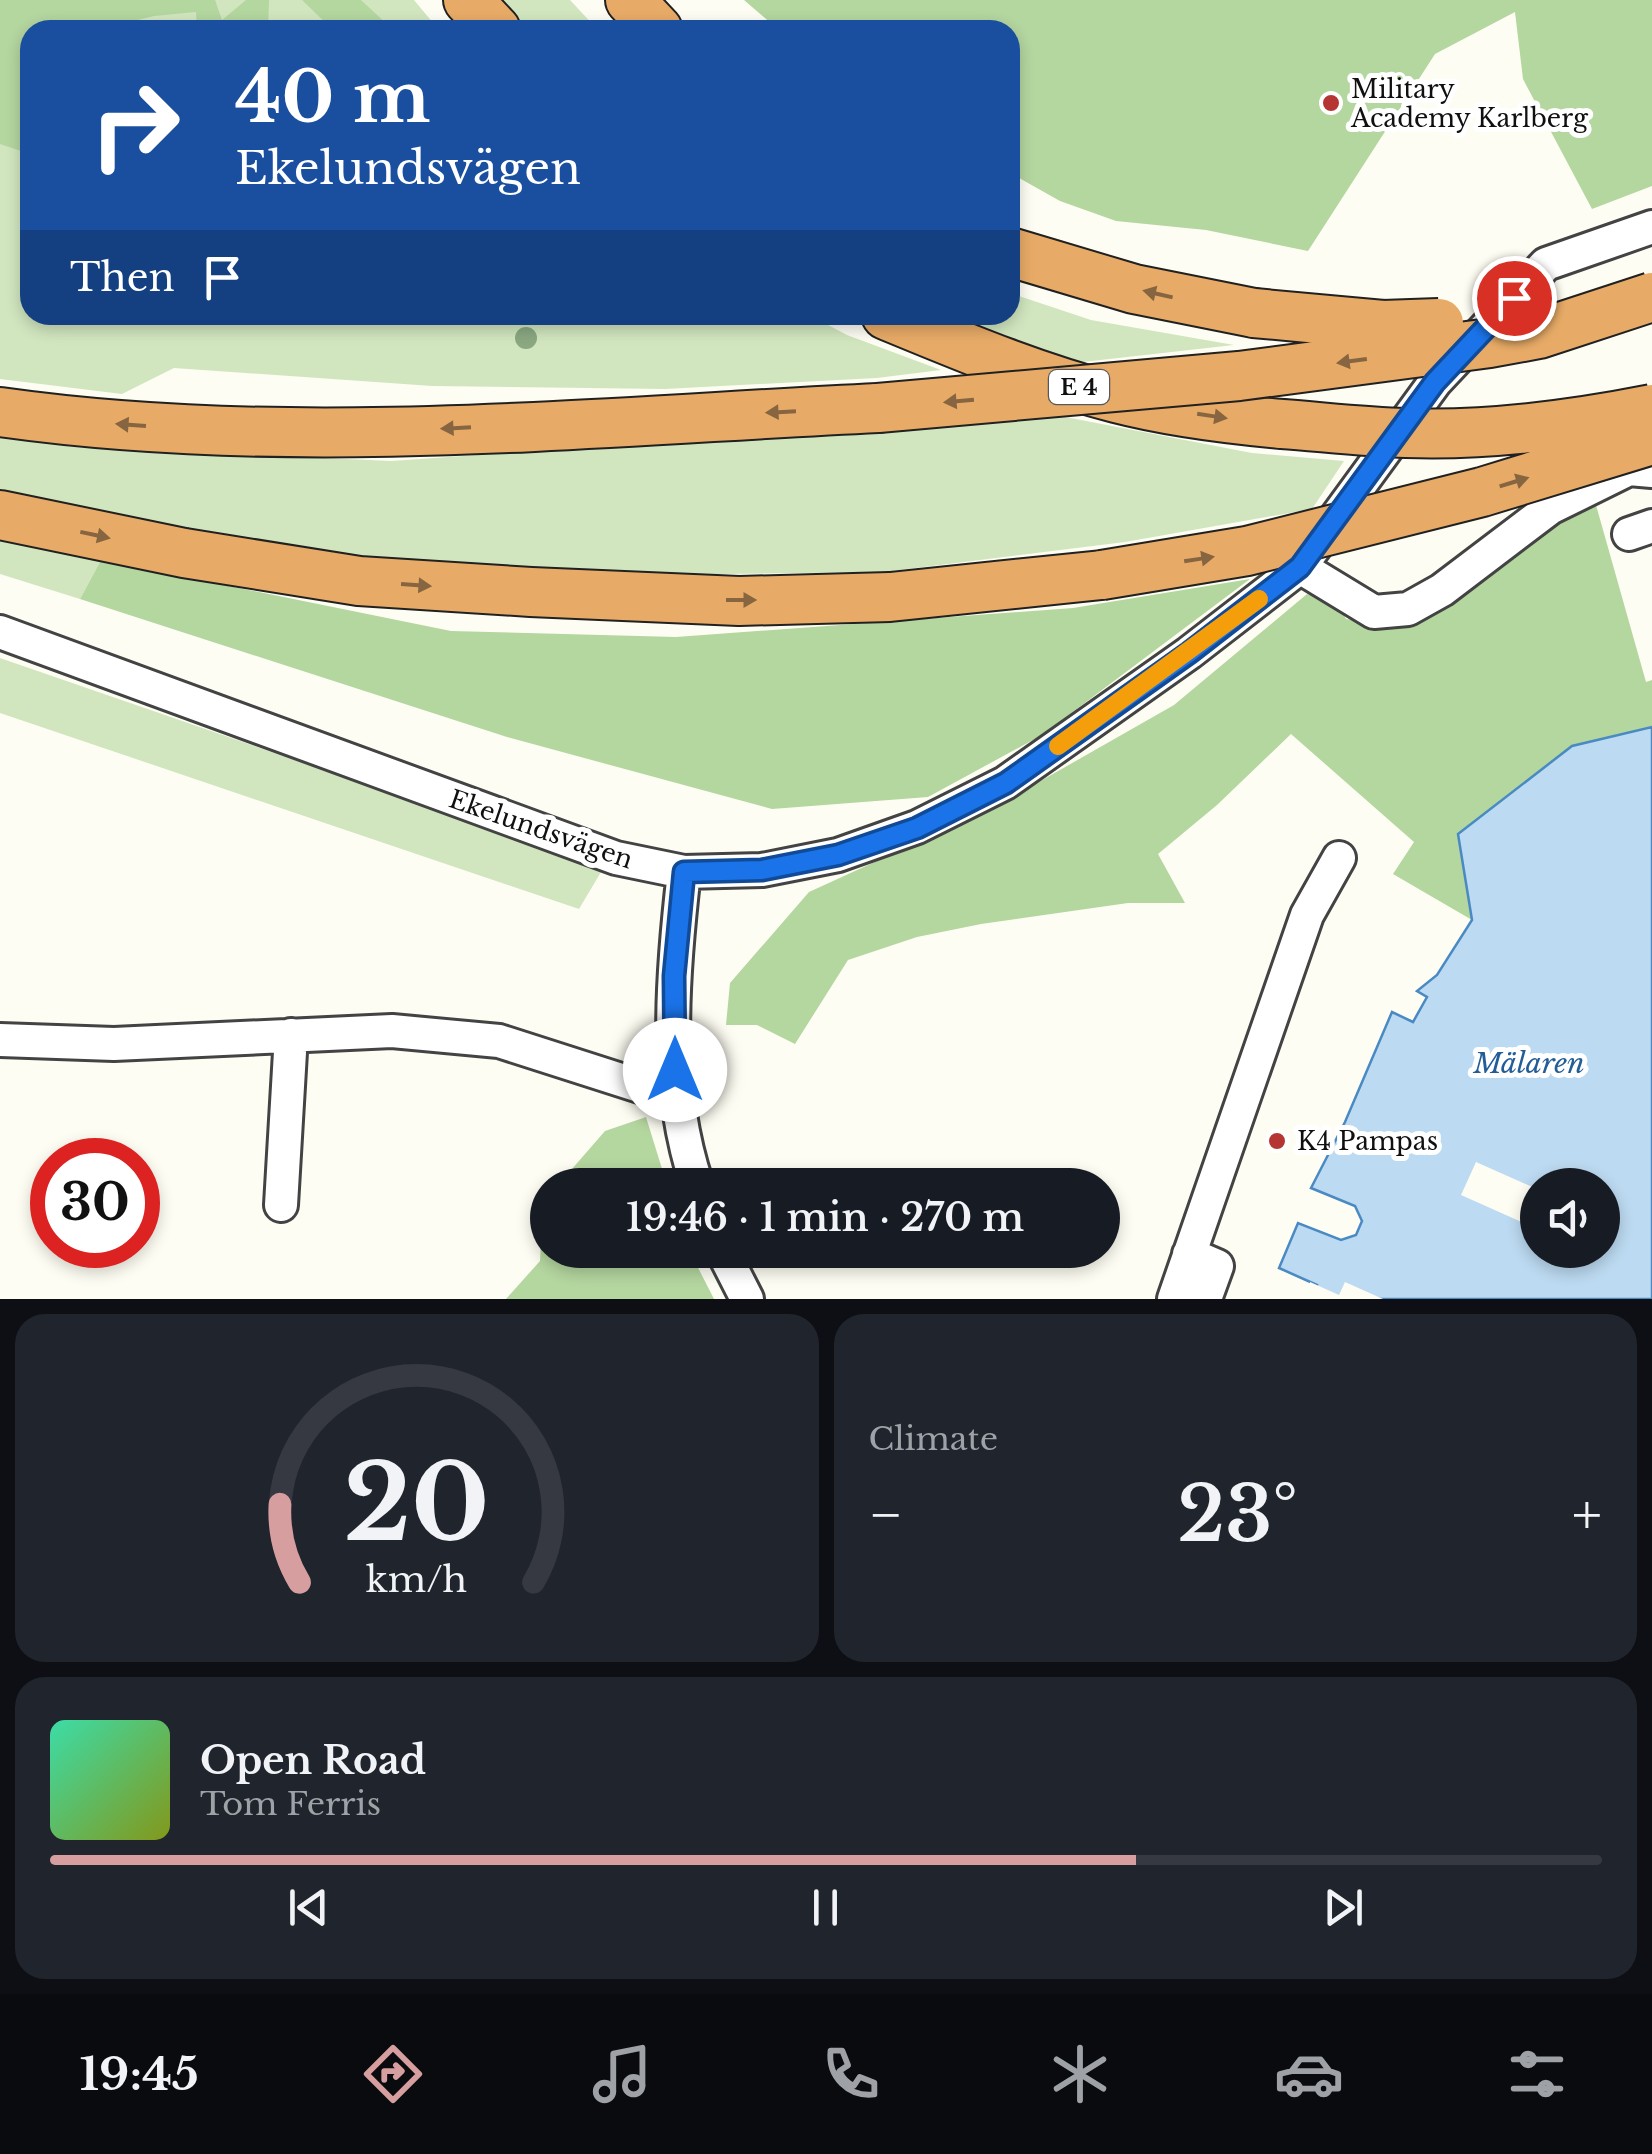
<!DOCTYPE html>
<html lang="en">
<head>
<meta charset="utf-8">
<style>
  :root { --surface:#171b24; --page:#20242c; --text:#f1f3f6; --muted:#9ea1a6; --line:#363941; --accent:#d69e9e }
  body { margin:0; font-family:"Libre Baskerville",serif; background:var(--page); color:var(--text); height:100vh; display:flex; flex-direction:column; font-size:38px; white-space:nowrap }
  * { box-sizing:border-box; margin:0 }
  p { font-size:32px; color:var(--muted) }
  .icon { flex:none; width:55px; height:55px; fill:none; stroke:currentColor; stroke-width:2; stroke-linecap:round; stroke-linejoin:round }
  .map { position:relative; height:1299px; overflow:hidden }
  .side { display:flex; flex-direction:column; gap:15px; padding:15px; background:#0d0f14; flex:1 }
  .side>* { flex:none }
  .top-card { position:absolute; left:20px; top:20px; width:1000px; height:305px; border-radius:30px; box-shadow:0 5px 15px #0003; background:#1a4fa0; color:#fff; overflow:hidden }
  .controls { position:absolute; left:1520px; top:1168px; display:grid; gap:20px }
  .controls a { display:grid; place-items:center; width:100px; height:100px; border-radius:50%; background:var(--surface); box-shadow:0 5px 15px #0003; font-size:50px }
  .speed { position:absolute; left:30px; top:1138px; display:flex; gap:20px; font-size:50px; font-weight:700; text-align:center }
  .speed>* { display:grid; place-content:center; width:130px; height:130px; border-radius:50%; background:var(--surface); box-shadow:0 5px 15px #0003; line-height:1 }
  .speed .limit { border:15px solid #d22; background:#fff; color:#111 }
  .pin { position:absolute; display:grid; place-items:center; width:85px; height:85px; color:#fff; margin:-42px; border:5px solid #fff; border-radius:50%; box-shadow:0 2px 10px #0007 }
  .me { position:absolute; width:110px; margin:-55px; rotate:0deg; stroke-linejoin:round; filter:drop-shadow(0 0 8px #0008) }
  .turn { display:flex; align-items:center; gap:35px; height:210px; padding:0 50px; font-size:45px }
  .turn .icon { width:130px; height:130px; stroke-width:2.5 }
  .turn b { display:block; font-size:70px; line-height:85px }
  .then { display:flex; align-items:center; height:95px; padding:0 50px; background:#0003; gap:20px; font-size:38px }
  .big { font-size:75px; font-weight:600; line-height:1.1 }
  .side .widget { flex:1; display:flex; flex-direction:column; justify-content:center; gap:15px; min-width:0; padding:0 35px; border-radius:30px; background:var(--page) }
  .side .dial { align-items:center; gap:0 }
  .dial svg { height:260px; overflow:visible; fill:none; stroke:var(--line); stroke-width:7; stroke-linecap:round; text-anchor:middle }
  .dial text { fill:var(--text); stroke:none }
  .song { display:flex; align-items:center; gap:30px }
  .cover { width:120px; height:120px; border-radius:15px; background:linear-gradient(135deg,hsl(160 70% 55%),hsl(70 70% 35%)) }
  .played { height:10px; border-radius:5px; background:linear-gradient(90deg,var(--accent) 70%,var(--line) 70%) }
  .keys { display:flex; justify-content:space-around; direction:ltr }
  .heat { display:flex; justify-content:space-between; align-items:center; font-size:55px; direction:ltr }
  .side .tiles { flex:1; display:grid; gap:15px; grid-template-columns:1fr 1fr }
  .widget:last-child { grid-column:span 2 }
  .trip { position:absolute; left:530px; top:1168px; width:590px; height:100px; border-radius:50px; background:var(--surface); box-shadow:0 5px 15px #0003; font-weight:600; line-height:100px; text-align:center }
  .dock { display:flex; height:160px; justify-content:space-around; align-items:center; background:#090b0e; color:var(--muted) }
  .dock .icon { width:70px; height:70px }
  .dock .active { color:var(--accent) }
  .dock b { font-size:45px; color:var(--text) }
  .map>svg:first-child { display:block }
  .green { fill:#d1e6bf }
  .forest { fill:#b4d69f }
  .water { fill:#bcdaf1; stroke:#498ac3; stroke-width:2.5; fill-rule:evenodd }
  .pier { fill:#fefdf3 }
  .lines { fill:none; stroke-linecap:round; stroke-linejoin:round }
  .minor-casing { stroke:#434343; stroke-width:38 }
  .highway-casing { stroke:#212121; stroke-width:52 }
  .minor { stroke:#fff; stroke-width:32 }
  .highway { stroke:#e8ab67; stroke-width:48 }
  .highway-bridge-casing { stroke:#212121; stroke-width:52; stroke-linecap:butt }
  .highway-bridge { stroke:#e8ab67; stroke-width:48 }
  .tree { fill:#8ba882 }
  .oneway { fill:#876540 }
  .route-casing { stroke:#114b97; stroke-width:25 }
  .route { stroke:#1a73e8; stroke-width:18 }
  .slow { stroke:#f59e0b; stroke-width:18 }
  .poi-dot { fill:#b53532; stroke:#fff; stroke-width:4 }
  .labels { text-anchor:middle; stroke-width:10; stroke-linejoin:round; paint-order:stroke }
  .shield { fill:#fff; stroke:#585858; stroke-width:2.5 }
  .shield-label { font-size:22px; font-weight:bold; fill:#101010 }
  .poi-label { font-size:25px; fill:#101010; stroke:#fff; text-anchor:start }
  .street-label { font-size:25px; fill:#101010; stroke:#fff }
  .water-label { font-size:28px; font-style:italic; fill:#225d98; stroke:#fff }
</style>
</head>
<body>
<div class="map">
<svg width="1652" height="1299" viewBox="0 0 1652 1299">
  <rect width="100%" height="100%" fill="#fefdf3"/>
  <path class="green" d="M0,0H414L439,30H30V315H809L847,335L941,370L877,378L665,389L432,386L174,368L122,394L0,379Z
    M495,0H570L598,30H520Z
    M1010,293L1091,320L1234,345L1065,364L936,315H1010Z
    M1055,415L1252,453L1344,461L1312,509L1125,542L884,572L648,575L417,564L86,514L0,489V436L74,447L391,461Z
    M0,540L101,560L80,599L0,574Z
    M0,658L604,867L579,909L0,713Z"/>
  <path class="forest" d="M0,0H215L222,20L246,0H269L268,30H197L196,12L154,16L96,30H30V154L0,144Z
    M302,0H361L390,27L388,30H333Z
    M744,0H1652V186L1592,209L1523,79L1515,12L1435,54L1308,251L1206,230L1116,221L1060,201L1010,173V30H779Z
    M1594,498L1646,682L1652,680V727L1572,746L1530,781L1472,920L1393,874L1414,842L1291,734L1217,805L1158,854L1185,903H1128L981,924L917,937L848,960L795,1044L757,1025H726L730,983L809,892L995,807L1174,705L1307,594L1337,603L1346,619L1409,627Z
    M101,560L451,631L676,637L1073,608L1250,579L1042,735L928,797L772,809L507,737L80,599Z
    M646,1117L667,1185H558L605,1131Z
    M547,1197L548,1250H689L714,1299H506L540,1261L543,1202Z"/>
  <path class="water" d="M1652,727V1299H1312L1317,1285L1279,1268L1298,1223L1341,1240L1356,1235L1362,1221L1355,1206L1311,1188L1345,1122L1392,1012L1413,1022L1427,997L1417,991L1437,975L1472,920L1458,834L1572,746ZM1538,1185H1602V1250H1538Z"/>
  <path class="pier" d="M1476,1162L1537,1189V1229L1461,1195Z
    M1310,1282L1339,1295L1345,1282L1383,1299H1307Z"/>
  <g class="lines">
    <defs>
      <path id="minor" d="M1629,534L1652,526
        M1300,567L1374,612L1408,609L1442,590L1550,508L1629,469L1652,471
        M0,632L616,858L684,872L762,870L838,855L917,827L1005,783L1189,653L1300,567L1435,382L1546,264L1652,227
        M684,872C672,976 663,1084 697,1185
        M0,1040L114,1044L392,1031L499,1041L677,1098
        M281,1205L291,1035
        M722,1250L747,1299
        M1189,1254L1217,1266L1205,1299
        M1174,1299L1307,915L1339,858"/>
      <path id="highway" d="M468,0L496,30
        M630,0L658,30
        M1010,252L1134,289L1254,313
        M886,315C961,346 1037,378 1116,398C1170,412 1226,419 1282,424
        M0,412C290,453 587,422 878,408
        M0,515L184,553L359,581L531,592L739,601L890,597L1102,575"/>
    </defs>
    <use href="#minor" class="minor-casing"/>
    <use href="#highway" class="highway-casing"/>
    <use href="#minor" class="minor"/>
    <use href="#highway" class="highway"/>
    <defs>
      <path id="highway-bridge" d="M1254,313L1383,325L1439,323
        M878,408L1239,376L1490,343L1539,334L1652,297
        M1282,424C1323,427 1365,432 1406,433C1488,436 1571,425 1652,409
        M1102,575L1247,551L1482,492L1652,440"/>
    </defs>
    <use href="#highway-bridge" class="highway-bridge-casing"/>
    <use href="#highway-bridge" class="highway-bridge"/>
  </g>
  <circle class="tree" cx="526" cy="338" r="11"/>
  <defs><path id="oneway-solid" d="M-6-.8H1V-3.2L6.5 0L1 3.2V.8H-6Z" transform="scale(2.5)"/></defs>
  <g class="oneway">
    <use href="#oneway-solid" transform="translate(1158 294) rotate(-167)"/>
    <use href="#oneway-solid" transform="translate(1352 361) rotate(172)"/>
    <use href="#oneway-solid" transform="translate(959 401) rotate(175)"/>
    <use href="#oneway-solid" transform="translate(781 412) rotate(177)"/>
    <use href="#oneway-solid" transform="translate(1212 416) rotate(9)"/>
    <use href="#oneway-solid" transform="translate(131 425) rotate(-176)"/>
    <use href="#oneway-solid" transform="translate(456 428) rotate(177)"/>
    <use href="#oneway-solid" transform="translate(1514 482) rotate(-17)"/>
    <use href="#oneway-solid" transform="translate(95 535) rotate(12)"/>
    <use href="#oneway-solid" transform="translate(1199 559) rotate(-9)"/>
    <use href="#oneway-solid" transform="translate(416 585) rotate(4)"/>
    <use href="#oneway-solid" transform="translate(741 600)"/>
  </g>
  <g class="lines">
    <defs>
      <path id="route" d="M675,1070L674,976L684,872L762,870L838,855L917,828L1006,783L1189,653L1300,567L1435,382L1514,298"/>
    </defs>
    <use href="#route" class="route-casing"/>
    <use href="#route" class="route"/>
    <path class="slow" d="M1058,746L1259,599"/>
  </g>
  <g class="poi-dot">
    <circle cx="1331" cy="103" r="10"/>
    <circle cx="1277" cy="1141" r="10"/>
  </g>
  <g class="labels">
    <rect class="shield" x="1049" y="370" width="60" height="34" rx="8"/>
    <g class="shield-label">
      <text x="1079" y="395">E 4</text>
    </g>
    <g class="poi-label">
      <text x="1351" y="98">Military<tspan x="1351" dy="29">Academy Karlberg</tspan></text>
      <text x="1297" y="1150">K4 Pampas</text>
    </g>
    <g class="street-label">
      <text transform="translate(541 829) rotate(19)" y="9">Ekelundsvägen</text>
    </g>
    <g class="water-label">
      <text x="1529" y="1073">Mälaren</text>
    </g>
  </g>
</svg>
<div class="controls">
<a><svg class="icon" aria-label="sound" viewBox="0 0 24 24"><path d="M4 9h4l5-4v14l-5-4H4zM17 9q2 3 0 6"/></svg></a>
</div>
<div class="speed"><div class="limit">30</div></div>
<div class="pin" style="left:1514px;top:298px;background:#d93025"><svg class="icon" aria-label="arrive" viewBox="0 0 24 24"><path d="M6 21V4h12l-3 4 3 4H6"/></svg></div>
<svg class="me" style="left:675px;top:1070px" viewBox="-20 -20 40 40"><circle r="19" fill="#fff"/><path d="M0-13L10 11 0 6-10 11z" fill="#1a73e8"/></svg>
<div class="trip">19:46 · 1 min · 270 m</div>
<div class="top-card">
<div class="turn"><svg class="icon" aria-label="right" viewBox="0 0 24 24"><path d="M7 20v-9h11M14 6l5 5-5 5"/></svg><div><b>40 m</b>Ekelundsvägen</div></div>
<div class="then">Then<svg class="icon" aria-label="arrive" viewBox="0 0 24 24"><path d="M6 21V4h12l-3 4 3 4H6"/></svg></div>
</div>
</div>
<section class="side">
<div class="tiles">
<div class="widget dial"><svg viewBox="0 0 100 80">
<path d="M14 69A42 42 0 1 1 86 69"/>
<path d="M14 69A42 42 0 0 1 8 45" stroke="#d69e9e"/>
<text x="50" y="56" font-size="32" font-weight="700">20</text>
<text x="50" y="72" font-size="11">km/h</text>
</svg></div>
<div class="widget"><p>Climate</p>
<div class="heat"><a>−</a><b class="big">23°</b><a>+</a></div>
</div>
<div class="widget">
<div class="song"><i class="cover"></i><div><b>Open Road</b><p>Tom Ferris</p></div></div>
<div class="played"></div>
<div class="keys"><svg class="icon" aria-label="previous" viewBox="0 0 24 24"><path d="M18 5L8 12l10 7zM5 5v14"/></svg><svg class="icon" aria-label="pause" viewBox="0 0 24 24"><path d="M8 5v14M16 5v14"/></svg><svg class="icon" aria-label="next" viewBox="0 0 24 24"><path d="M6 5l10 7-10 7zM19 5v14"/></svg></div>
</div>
</div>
</section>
<nav class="dock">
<b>19:45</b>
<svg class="icon active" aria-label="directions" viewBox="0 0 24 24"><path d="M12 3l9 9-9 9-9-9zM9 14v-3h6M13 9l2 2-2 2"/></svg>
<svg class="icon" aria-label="music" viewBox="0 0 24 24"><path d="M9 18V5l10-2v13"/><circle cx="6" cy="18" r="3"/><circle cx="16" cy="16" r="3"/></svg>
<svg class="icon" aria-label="phone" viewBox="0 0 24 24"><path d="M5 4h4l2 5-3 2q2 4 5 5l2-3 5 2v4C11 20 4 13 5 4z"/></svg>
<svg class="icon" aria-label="climate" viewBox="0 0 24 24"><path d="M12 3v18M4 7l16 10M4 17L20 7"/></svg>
<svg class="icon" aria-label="car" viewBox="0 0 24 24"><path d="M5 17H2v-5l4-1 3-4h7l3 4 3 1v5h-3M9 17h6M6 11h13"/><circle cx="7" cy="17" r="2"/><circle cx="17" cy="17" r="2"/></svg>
<svg class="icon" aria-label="filters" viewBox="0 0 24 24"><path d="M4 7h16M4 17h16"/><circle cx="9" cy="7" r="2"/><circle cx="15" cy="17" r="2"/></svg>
</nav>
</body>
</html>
